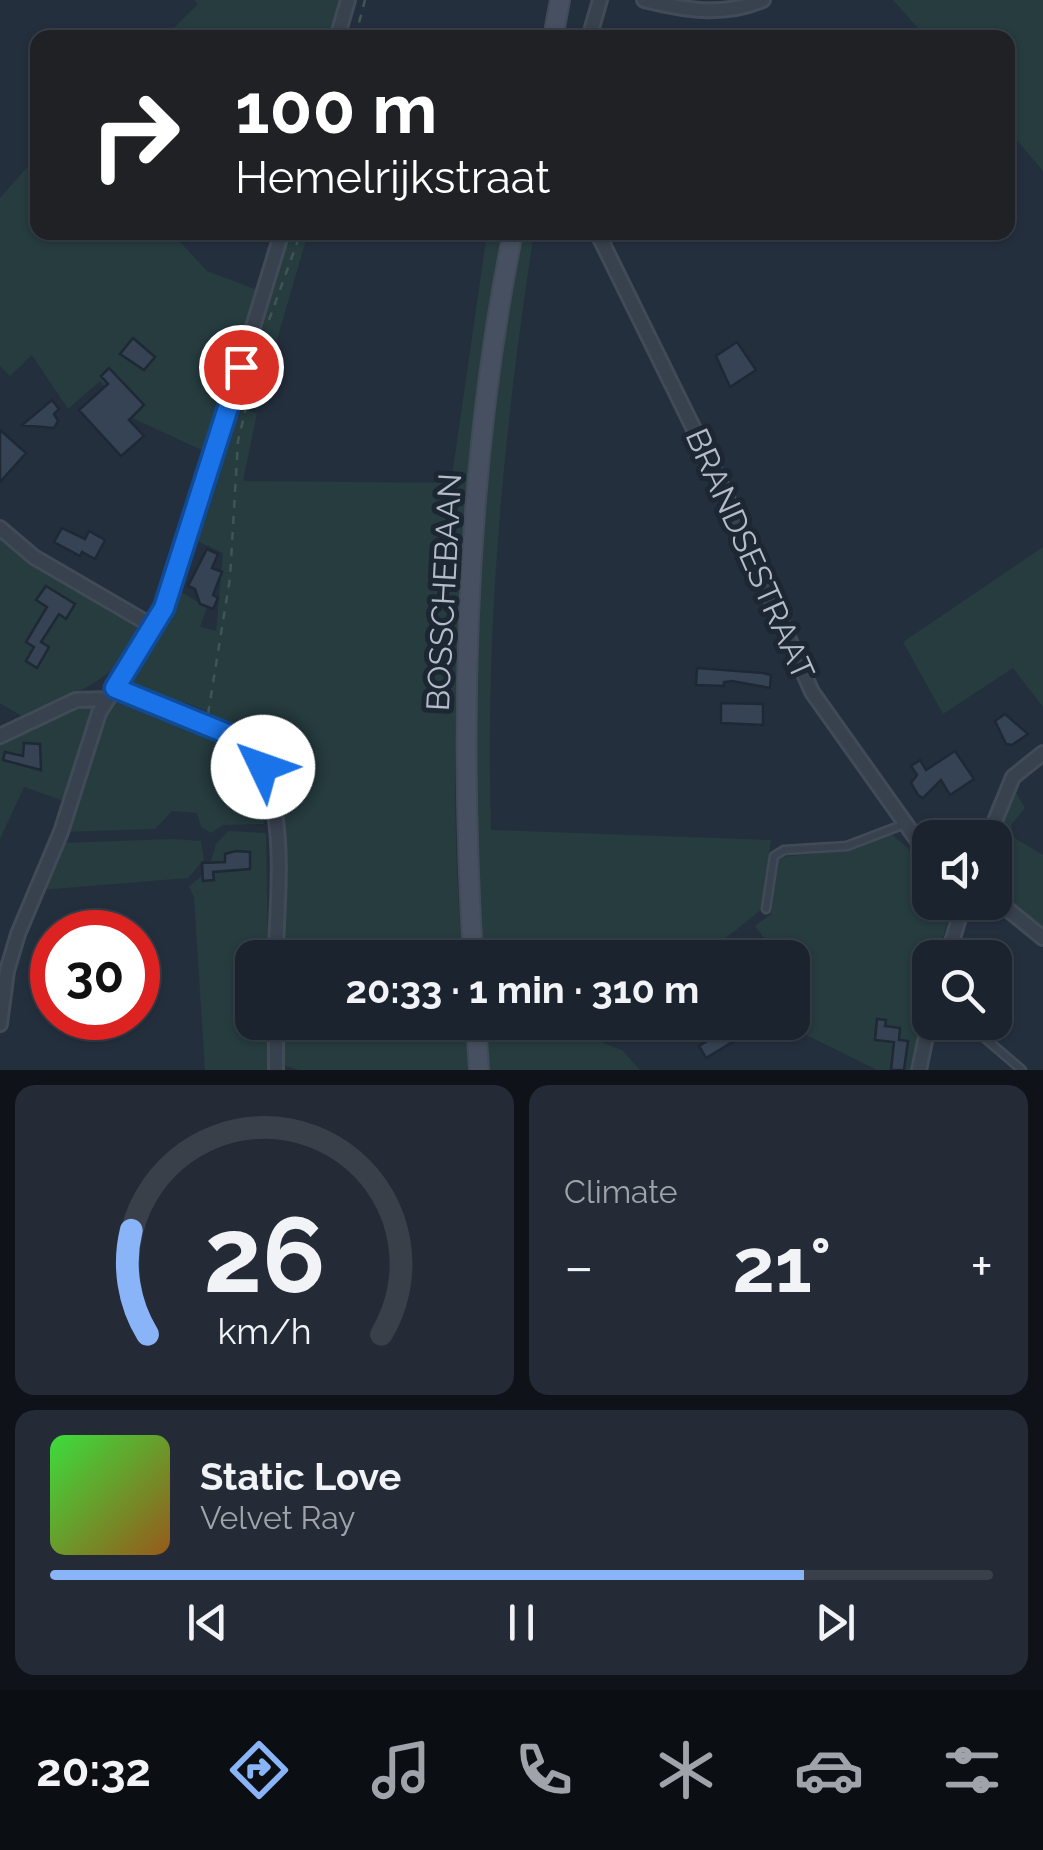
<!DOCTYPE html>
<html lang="en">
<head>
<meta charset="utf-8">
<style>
  :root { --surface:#1b232e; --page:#242b36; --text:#f1f3f6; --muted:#a0a4aa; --line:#39404a; --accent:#8ab4f8 }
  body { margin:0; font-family:Raleway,sans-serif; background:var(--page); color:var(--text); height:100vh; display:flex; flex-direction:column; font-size:38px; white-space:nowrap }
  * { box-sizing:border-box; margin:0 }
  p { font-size:32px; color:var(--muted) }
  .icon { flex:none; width:55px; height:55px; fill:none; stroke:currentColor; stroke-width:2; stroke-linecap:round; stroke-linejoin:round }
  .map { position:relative; height:1070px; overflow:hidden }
  .drawer { display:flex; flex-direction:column; gap:15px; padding:15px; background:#0f1319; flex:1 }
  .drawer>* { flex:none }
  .hud { position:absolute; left:30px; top:30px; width:985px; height:210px; border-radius:20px; box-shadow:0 2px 8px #0004,0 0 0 2px var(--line); background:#202124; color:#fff; overflow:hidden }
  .tools { position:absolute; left:912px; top:820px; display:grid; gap:20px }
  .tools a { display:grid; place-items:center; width:100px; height:100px; border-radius:20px; background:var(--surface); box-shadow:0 2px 8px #0004,0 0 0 2px var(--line); font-size:50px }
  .speed { position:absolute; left:30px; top:910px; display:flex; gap:20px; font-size:50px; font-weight:700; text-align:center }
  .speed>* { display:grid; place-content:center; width:130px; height:130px; border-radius:50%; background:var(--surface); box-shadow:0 2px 8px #0004,0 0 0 2px var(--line); line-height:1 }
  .speed .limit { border:15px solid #d22; background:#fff; color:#111 }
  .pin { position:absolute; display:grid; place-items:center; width:85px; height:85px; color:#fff; margin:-42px; border:5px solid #fff; border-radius:50%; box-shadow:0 2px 10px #0007 }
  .me { position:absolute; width:110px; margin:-55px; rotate:312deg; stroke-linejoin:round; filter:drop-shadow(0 0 8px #0008) }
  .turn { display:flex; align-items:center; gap:35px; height:210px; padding:0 40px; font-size:45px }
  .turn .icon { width:130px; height:130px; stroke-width:2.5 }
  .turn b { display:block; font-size:70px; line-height:85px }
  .big { font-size:75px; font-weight:700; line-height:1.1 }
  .drawer .tile { flex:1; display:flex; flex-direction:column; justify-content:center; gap:15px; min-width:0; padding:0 35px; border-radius:20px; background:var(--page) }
  .drawer .dial { align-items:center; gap:0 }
  .dial svg { height:260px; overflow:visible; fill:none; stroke:var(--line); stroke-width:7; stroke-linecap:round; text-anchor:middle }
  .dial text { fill:var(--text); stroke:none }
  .song { display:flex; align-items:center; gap:30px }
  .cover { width:120px; height:120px; border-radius:15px; background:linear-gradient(135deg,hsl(120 70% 55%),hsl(30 70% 35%)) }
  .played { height:10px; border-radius:5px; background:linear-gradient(90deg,var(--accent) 80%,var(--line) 80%) }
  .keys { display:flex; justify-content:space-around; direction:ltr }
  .heat { display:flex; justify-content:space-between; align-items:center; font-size:55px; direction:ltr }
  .drawer .tiles { flex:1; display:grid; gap:15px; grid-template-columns:1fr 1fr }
  .tile:last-child { grid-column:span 2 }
  .trip { position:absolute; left:235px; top:940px; width:575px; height:100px; border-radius:20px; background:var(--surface); box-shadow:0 2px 8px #0004,0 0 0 2px var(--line); font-weight:700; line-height:100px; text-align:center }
  .tabs { display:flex; height:160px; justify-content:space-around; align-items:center; background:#0b0e12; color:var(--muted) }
  .tabs .icon { width:70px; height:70px }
  .tabs .active { color:var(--accent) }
  .tabs b { font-size:45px; color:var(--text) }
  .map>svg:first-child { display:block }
  .green { fill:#263c3f }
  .building { fill:#364354; stroke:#1f2835; stroke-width:2.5 }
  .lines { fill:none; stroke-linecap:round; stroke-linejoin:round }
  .lane-casing { stroke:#414a57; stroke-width:11 }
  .street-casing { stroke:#414a57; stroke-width:18 }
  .secondary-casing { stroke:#414a57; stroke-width:22 }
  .path { stroke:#3f5557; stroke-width:2.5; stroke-dasharray:8 8; stroke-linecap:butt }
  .lane { stroke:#38414e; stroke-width:6 }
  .street { stroke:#38414e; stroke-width:12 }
  .secondary { stroke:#465061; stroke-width:18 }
  .route-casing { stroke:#114b97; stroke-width:25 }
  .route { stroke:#1a73e8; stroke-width:18 }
  .labels { text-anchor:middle; stroke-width:10; stroke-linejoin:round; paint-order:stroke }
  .street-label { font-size:32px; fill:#b4bcc9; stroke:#1d2633 }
</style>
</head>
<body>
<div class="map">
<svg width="1043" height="1070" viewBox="0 0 1043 1070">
  <rect width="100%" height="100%" fill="#242f3e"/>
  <path class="green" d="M194,0H343L332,37L164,38L198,4Z
    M893,0H1043V171L1008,130V38L926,37Z
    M37,156L38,232L172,233L207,271L257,290L208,453L130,417L100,381L68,409L32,355L10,376L0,366V198Z
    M284,233H308L259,402L234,398Z
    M487,233H501C463,473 444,714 462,957H278C278,892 287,764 227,723C197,701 153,695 118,684L174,588L207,607L200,627L216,631L223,553L191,538L232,406L257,413L243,481L451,483Z
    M515,233H534C503,432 485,628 491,830L771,840L762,909L702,957H691L696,943L616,958H475L471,822L479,513Z
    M0,536L48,573L140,624C131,677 65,697 23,717L0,703Z
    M1043,547V707L1013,668L943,714L903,642Z
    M111,691C188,714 260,728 264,824L223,825L211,833L201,827L197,813L172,811L155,829L64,832Z
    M80,702H91L94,707L64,801L24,787L0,839V739Z
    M1004,788L1016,793L1025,808L1011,825L1013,837L1043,855V933L995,890V838H986Z
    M228,831L266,833L268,957L252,958V1022L268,1023V1070H205L194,897L189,886L208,871L216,844Z
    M891,834L930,867V902L952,903L938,957L930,958V990L910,1070H877L782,1023L792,1022V958L778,957L755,926L771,914L779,857L844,851Z
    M171,839L201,841L204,860L188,878L41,890L62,843Z
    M278,1023H467L470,1070H299L286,1066L281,1058Z
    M480,1023H577L580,1042L596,1040L622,1050L640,1070H484Z"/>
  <path class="building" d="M133,338L155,357L144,370L120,354Z
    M737,342L756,370L730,387L716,356Z
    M109,368L144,405L129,420L144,436L121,456L79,410L108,384L101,376Z
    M52,400L59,409L54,414L58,421L54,428L22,425Z
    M0,430L26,453L0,482Z
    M62,528L85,539L89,531L105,540L95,559L82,552L80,556L54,542Z
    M207,549L218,554L212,568L222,572L213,595L218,598L213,609L200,604L195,589L188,586Z
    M46,586L75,604L66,619L59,614L41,642L49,647L37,668L26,661L34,647L26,642L47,607L36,600Z
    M697,668L763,673L771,675L770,688L732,681L724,682V686L696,685Z
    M721,703L763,704V725L721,723Z
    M1005,714L1028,734L1012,745L1006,744L995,721Z
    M24,743L40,744L41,770L3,760L5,752L23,756Z
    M955,751L974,779L950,795L941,780L923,798L918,795L911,783L917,775L911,766L920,760L926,770Z
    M236,851L250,852V869L213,872L214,880L203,881L202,863L225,862V854Z
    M877,1019L886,1020L885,1026L900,1028L899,1040L908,1041L904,1070H891L894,1042L875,1040Z
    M738,1022L749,1032L706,1058L699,1046Z"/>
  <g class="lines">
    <defs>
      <path id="lane" d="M766,909L774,856L784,850L847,846L902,825
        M966,1022L1022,1070"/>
      <path id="street" d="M644,0C684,10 723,17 763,0
        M337,38L348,0
        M589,38L600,0
        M597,232L719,480L812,692L930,858
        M0,528L34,557L154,627
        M115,687C151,708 194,714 229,735C296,772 276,892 276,958
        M0,736L76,700L108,699
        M988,838L1013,777L1043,753
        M995,899L1043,938
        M947,958L964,902
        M0,1024L7,971L18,934L61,832L99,713L164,609L183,556L282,232
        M276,1070V1022
        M919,1070L930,1018"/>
      <path id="secondary" d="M553,38L560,0
        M473,958C459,717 465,469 513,232
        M476,1022L479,1070"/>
    </defs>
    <use href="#lane" class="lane-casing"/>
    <use href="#street" class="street-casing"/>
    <use href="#secondary" class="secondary-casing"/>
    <path class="path" d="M355,38L365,0
      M269,320L301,232
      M208,714L230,578L238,441L263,337"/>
    <use href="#lane" class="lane"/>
    <use href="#street" class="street"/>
    <use href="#secondary" class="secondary"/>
  </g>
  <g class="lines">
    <defs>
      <path id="route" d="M241,367L164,608L115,688L230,735L263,767"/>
    </defs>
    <use href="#route" class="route-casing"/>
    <use href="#route" class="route"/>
  </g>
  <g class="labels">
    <g class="street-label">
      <text transform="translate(750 554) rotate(66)" y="11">BRANDSESTRAAT</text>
      <text transform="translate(444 592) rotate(-87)" y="11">BOSSCHEBAAN</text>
    </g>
  </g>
</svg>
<div class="tools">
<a><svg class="icon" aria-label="sound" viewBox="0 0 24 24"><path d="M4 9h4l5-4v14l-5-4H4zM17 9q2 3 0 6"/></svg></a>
<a><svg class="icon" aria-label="search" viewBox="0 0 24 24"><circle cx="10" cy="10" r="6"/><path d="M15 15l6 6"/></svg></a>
</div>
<div class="speed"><div class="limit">30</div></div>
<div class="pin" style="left:241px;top:367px;background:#d93025"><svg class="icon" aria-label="arrive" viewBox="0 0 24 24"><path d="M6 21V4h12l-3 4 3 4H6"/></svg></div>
<svg class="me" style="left:263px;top:767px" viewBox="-20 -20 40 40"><circle r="19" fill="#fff"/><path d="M0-13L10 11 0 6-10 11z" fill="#1a73e8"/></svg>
<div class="trip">20:33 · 1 min · 310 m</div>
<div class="hud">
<div class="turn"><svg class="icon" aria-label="right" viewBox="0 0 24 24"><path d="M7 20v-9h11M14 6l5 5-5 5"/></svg><div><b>100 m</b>Hemelrijkstraat</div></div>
</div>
</div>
<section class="drawer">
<div class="tiles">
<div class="tile dial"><svg viewBox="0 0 100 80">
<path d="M14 69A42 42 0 1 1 86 69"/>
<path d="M14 69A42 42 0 0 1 9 37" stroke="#8ab4f8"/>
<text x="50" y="56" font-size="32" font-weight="700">26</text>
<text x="50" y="72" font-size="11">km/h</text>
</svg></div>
<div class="tile"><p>Climate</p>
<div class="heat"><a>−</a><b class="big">21°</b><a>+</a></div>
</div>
<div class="tile">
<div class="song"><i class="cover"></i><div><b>Static Love</b><p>Velvet Ray</p></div></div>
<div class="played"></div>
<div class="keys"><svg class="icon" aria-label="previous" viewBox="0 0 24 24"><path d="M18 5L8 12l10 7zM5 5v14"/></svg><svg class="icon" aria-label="pause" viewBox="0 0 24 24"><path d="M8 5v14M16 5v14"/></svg><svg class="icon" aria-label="next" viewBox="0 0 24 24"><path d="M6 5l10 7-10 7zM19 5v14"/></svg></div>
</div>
</div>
</section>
<nav class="tabs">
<b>20:32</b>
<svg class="icon active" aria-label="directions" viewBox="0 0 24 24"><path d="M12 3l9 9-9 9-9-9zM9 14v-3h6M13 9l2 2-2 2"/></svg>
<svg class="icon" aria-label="music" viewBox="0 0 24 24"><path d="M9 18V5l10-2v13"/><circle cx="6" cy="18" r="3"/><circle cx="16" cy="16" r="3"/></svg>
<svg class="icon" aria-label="phone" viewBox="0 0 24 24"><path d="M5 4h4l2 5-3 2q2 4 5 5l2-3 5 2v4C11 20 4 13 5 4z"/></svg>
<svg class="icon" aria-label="climate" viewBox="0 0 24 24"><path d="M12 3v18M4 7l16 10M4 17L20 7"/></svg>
<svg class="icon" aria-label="car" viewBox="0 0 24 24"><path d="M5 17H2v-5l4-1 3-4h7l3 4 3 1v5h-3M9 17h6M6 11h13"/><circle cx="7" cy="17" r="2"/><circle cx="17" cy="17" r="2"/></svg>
<svg class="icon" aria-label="filters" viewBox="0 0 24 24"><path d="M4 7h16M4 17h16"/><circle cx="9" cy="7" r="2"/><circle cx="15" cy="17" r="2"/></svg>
</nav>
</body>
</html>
